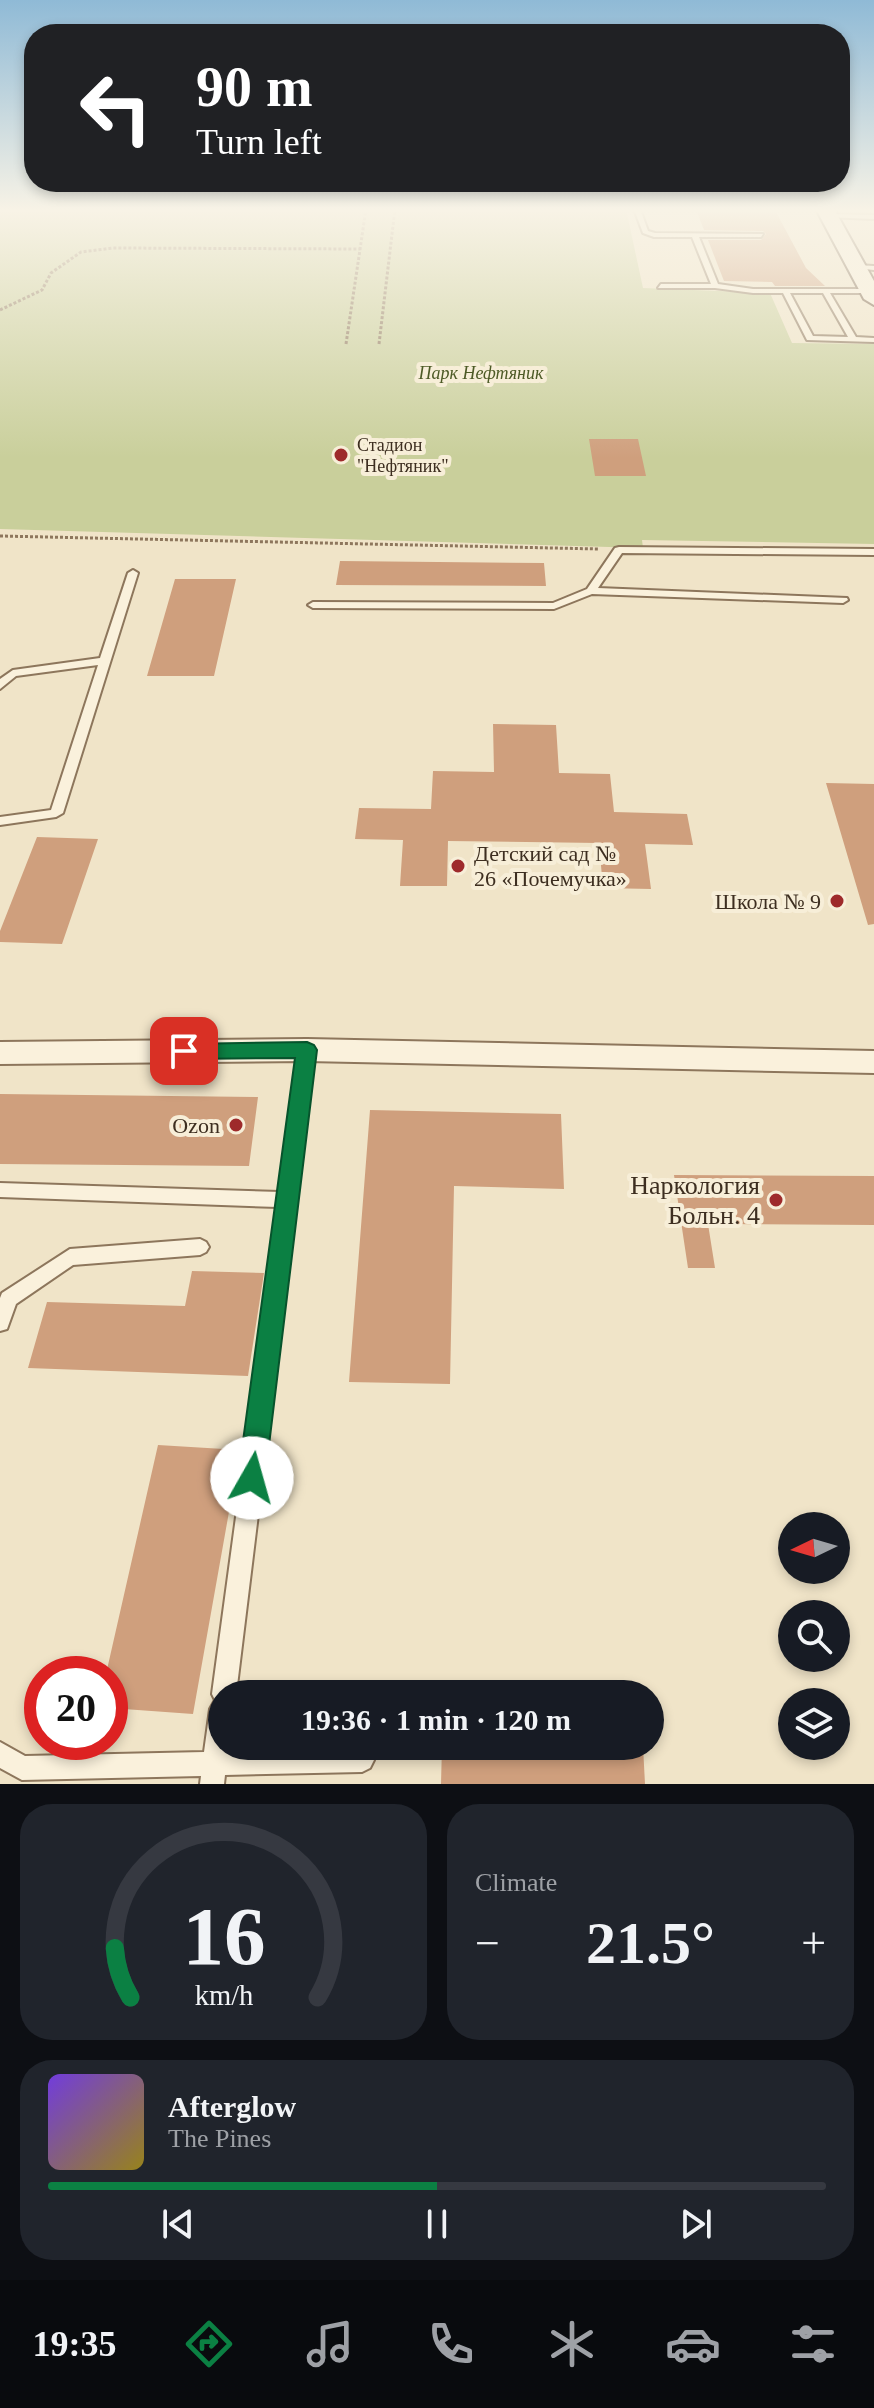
<!DOCTYPE html>
<html lang="en">
<head>
<meta charset="utf-8">
<style>
  :root { --surface:#171b24; --page:#20242c; --text:#f1f3f6; --muted:#9ea1a6; --line:#363941; --accent:#0b8043 }
  body { margin:0; font-family:"Times New Roman",serif; background:var(--page); color:var(--text); height:100vh; display:flex; flex-direction:column; font-size:30px; white-space:nowrap }
  * { box-sizing:border-box; margin:0 }
  p { font-size:26px; color:var(--muted) }
  .icon { flex:none; width:44px; height:44px; fill:none; stroke:currentColor; stroke-width:2; stroke-linecap:round; stroke-linejoin:round }
  .map { position:relative; height:1784px; overflow:hidden }
  .side { display:flex; flex-direction:column; gap:20px; padding:20px; background:#0d0f14; flex:1 }
  .side>* { flex:none }
  .hud { position:absolute; left:24px; top:24px; width:826px; height:168px; border-radius:32px; box-shadow:0 4px 12px #0003; background:#202124; color:#fff; overflow:hidden }
  .needle { width:52px; rotate:265deg }
  .tools { position:absolute; left:778px; top:1512px; display:grid; gap:16px }
  .tools a { display:grid; place-items:center; width:72px; height:72px; border-radius:50%; background:var(--surface); box-shadow:0 4px 12px #0003; font-size:40px }
  .speed { position:absolute; left:24px; top:1656px; display:flex; gap:16px; font-size:40px; font-weight:700; text-align:center }
  .speed>* { display:grid; place-content:center; width:104px; height:104px; border-radius:50%; background:var(--surface); box-shadow:0 4px 12px #0003; line-height:1 }
  .speed .limit { border:12px solid #d22; background:#fff; color:#111 }
  .pin { position:absolute; display:grid; place-items:center; width:68px; height:68px; color:#fff; margin:-34px; border-radius:16px; box-shadow:0 4px 12px #0006 }
  .me { position:absolute; width:88px; margin:-44px; rotate:7deg; stroke-linejoin:round; filter:drop-shadow(0 0 6px #0008) }
  .turn { display:flex; align-items:center; gap:28px; height:168px; padding:0 40px; font-size:36px }
  .turn .icon { width:104px; height:104px; stroke-width:2.5 }
  .turn b { display:block; font-size:56px; line-height:68px }
  .big { font-size:60px; font-weight:600; line-height:1.1 }
  .side .tile { flex:1; display:flex; flex-direction:column; justify-content:center; gap:12px; min-width:0; padding:0 28px; border-radius:32px; background:var(--page) }
  .side .dial { align-items:center; gap:0 }
  .dial svg { height:208px; overflow:visible; fill:none; stroke:var(--line); stroke-width:7; stroke-linecap:round; text-anchor:middle }
  .dial text { fill:var(--text); stroke:none }
  .song { display:flex; align-items:center; gap:24px }
  .cover { width:96px; height:96px; border-radius:12px; background:linear-gradient(135deg,hsl(260 70% 55%),hsl(50 70% 35%)) }
  .played { height:8px; border-radius:4px; background:linear-gradient(90deg,var(--accent) 50%,var(--line) 50%) }
  .keys { display:flex; justify-content:space-around; direction:ltr }
  .heat { display:flex; justify-content:space-between; align-items:center; font-size:44px; direction:ltr }
  .side .tiles { flex:1; display:grid; gap:20px; grid-template-columns:1fr 1fr }
  .tile:last-child { grid-column:span 2 }
  .trip { position:absolute; left:208px; top:1680px; width:456px; height:80px; border-radius:40px; background:var(--surface); box-shadow:0 4px 12px #0003; font-weight:600; line-height:80px; text-align:center }
  .tabs { display:flex; height:128px; justify-content:space-around; align-items:center; background:#090b0e; color:var(--muted) }
  .tabs .icon { width:56px; height:56px }
  .tabs .active { color:var(--accent) }
  .tabs b { font-size:36px; color:var(--text) }
  .map>svg:first-child { display:block }
  .green { fill:#c9cf9b }
  .building { fill:#cf9f7d }
  .lines { fill:none; stroke-linecap:round; stroke-linejoin:round }
  .lane-casing { stroke:#8d765c; stroke-width:4 }
  .street-casing { stroke:#8d765c; stroke-width:4 }
  .secondary-casing { stroke:#6f573f; stroke-width:4 }
  .path { stroke:#8d765c; stroke-width:3; stroke-dasharray:3 2; stroke-linecap:butt }
  .lane { fill:#faf1dc; fill-rule:evenodd }
  .street { fill:#faf1dc; fill-rule:evenodd }
  .secondary { fill:#faf1dc; fill-rule:evenodd }
  .route { fill:#0b8043; stroke:#07532c; stroke-width:2 }
  .poi-dot { fill:#9e2a2b; stroke:#f7eed8; stroke-width:3 }
  .labels { text-anchor:middle; stroke-width:8; stroke-linejoin:round; paint-order:stroke }
  .far-park-label { font-size:18px; font-style:italic; fill:#4d5a26; stroke:#f7eed8 }
  .far-poi-label { font-size:18px; fill:#3d2e20; stroke:#f7eed8; text-anchor:start }
  .poi-label { font-size:22px; fill:#3d2e20; stroke:#f7eed8; text-anchor:end }
  .near-poi-label { font-size:26px; fill:#3d2e20; stroke:#f7eed8; text-anchor:end }
</style>
</head>
<body>
<div class="map">
<svg width="874" height="1784" viewBox="0 0 874 1784">
  <rect width="100%" height="100%" fill="#f0e4c8"/>
  <path class="green" d="M0,209H626L643,288L770,293L792,343L874,344V544L642,540L643,548L0,529Z"/>
  <path class="building" d="M697,212H776L806,268L825,286H775L772,282L724,281L708,240H761L766,234L763,231L704,230Z
    M589,439H638L646,476H595Z
    M340,561L544,563L546,586L336,585Z
    M175,579H236L214,676H147Z
    M493,724L556,725L559,773L610,774L614,812L687,814L693,845L645,844L651,889L603,888L599,843L448,841L447,886H400L403,840L355,839L359,808L431,809L433,771L494,772Z
    M826,783L874,784V924L868,925Z
    M37,837L98,839L62,944L0,942V931Z
    M0,1094L258,1097L249,1166L0,1164Z
    M370,1110L561,1114L564,1189L454,1186L450,1384L349,1382Z
    M674,1175L874,1176V1225L708,1224L715,1268H688Z
    M192,1271L264,1273L248,1376L28,1368L47,1302L185,1306Z
    M158,1445L240,1450L193,1714L110,1708V1674H106Z
    M442,1746H643L645,1784H441Z"/>
  <g class="lines">
    <defs>
      <path id="lane" d="M634,209H640L648,231L655,233L763,234L761,237H699L718,284L753,289H873L870,293H830L856,337L874,338V342L807,340L783,293H753L715,288H658L661,284H711L692,237H654L643,233ZM790,293H823L848,337L813,336Z
        M828,214L874,215V219L826,217Z
        M857,265L874,266V270L855,268Z
        M619,547L874,549V555L622,553L598,588L847,598L848,600L843,603L592,594L554,609L313,608L308,605L313,602L553,603L587,589L615,548Z
        M133,570L138,573L63,813L56,817L0,825V817L51,810L98,665L16,676L0,689V679L13,670L100,658L128,573Z
        M307,1044L313,1046L315,1050L236,1694H222V1746H229L228,1751L362,1748L370,1752L374,1760L370,1768L362,1772L225,1775L224,1784H200L201,1776L22,1780L0,1768V1742L25,1756L204,1752L210,1709L215,1700L212,1694L278,1207L0,1197V1183L280,1192L299,1050L301,1046Z
        M200,1239L206,1242L209,1247L206,1252L200,1255L73,1265L16,1304L7,1329L0,1331V1298L2,1293L70,1249Z"/>
      <path id="street" d="M307,1039L874,1051V1073L307,1061L0,1064V1042Z"/>
      <path id="secondary" d="M816,209H834L874,281V305L864,299Z"/>
    </defs>
    <use href="#lane" class="lane-casing"/>
    <use href="#street" class="street-casing"/>
    <use href="#secondary" class="secondary-casing"/>
    <path class="path" d="M0,310L42,290L51,273L81,252L113,248L360,249
      M346,344L366,209
      M379,344L395,209
      M0,536L599,549"/>
    <use href="#lane" class="lane"/>
    <use href="#street" class="street"/>
    <use href="#secondary" class="secondary"/>
  </g>
  <linearGradient id="sky" x2="0" y2="1"><stop stop-color="#8fbad6"/><stop offset="0.46" stop-color="#f8f3e6"/><stop offset="1" stop-color="#f8f3e6" stop-opacity="0"/></linearGradient>
  <rect width="874" height="458" fill="url(#sky)"/>
  <path class="route" d="M307,1042L314,1045L317,1050L265,1478L261,1487L252,1491L242,1487L238,1478L295,1058L184,1059L177,1057L174,1051L177,1046L184,1044Z"/>
  <g class="poi-dot">
    <circle cx="341" cy="455" r="8"/>
    <circle cx="458" cy="866" r="8"/>
    <circle cx="837" cy="901" r="8"/>
    <circle cx="236" cy="1125" r="8"/>
    <circle cx="776" cy="1200" r="8"/>
  </g>
  <g class="labels">
    <g class="far-park-label">
      <text x="481" y="379">Парк Нефтяник</text>
    </g>
    <g class="far-poi-label">
      <text x="357" y="451">Стадион<tspan x="357" dy="21">"Нефтяник"</tspan></text>
    </g>
    <g class="poi-label">
      <text x="474" y="861" text-anchor="start">Детский сад №<tspan x="474" dy="25">26 «Почемучка»</tspan></text>
      <text x="821" y="909">Школа № 9</text>
      <text x="220" y="1133">Ozon</text>
    </g>
    <g class="near-poi-label">
      <text x="760" y="1194">Наркология<tspan x="760" dy="30">Больн. 4</tspan></text>
    </g>
  </g>
</svg>
<div class="tools">
<a><svg class="needle" viewBox="-14 -14 28 28"><path d="M0-13l5 13h-10z" fill="#e53935"/><path d="M0 13l5-13h-10z" fill="#9ea1a6"/></svg></a>
<a><svg class="icon" aria-label="search" viewBox="0 0 24 24"><circle cx="10" cy="10" r="6"/><path d="M15 15l6 6"/></svg></a>
<a><svg class="icon" aria-label="layers" viewBox="0 0 24 24"><path d="M12 4l9 5-9 5-9-5zM3 14l9 5 9-5"/></svg></a>
</div>
<div class="speed"><div class="limit">20</div></div>
<div class="pin" style="left:184px;top:1051px;background:#d93025"><svg class="icon" aria-label="arrive" viewBox="0 0 24 24"><path d="M6 21V4h12l-3 4 3 4H6"/></svg></div>
<svg class="me" style="left:252px;top:1478px" viewBox="-20 -20 40 40"><circle r="19" fill="#fff"/><path d="M0-13L10 11 0 6-10 11z" fill="#0b8043"/></svg>
<div class="trip">19:36 · 1 min · 120 m</div>
<div class="hud">
<div class="turn"><svg class="icon" aria-label="left" viewBox="0 0 24 24"><path d="M17 20v-9H6M10 6l-5 5 5 5"/></svg><div><b>90 m</b>Turn left</div></div>
</div>
</div>
<section class="side">
<div class="tiles">
<div class="tile dial"><svg viewBox="0 0 100 80">
<path d="M14 69A42 42 0 1 1 86 69"/>
<path d="M14 69A42 42 0 0 1 8 50" stroke="#0b8043"/>
<text x="50" y="56" font-size="32" font-weight="700">16</text>
<text x="50" y="72" font-size="11">km/h</text>
</svg></div>
<div class="tile"><p>Climate</p>
<div class="heat"><a>−</a><b class="big">21.5°</b><a>+</a></div>
</div>
<div class="tile">
<div class="song"><i class="cover"></i><div><b>Afterglow</b><p>The Pines</p></div></div>
<div class="played"></div>
<div class="keys"><svg class="icon" aria-label="previous" viewBox="0 0 24 24"><path d="M18 5L8 12l10 7zM5 5v14"/></svg><svg class="icon" aria-label="pause" viewBox="0 0 24 24"><path d="M8 5v14M16 5v14"/></svg><svg class="icon" aria-label="next" viewBox="0 0 24 24"><path d="M6 5l10 7-10 7zM19 5v14"/></svg></div>
</div>
</div>
</section>
<nav class="tabs">
<b>19:35</b>
<svg class="icon active" aria-label="directions" viewBox="0 0 24 24"><path d="M12 3l9 9-9 9-9-9zM9 14v-3h6M13 9l2 2-2 2"/></svg>
<svg class="icon" aria-label="music" viewBox="0 0 24 24"><path d="M9 18V5l10-2v13"/><circle cx="6" cy="18" r="3"/><circle cx="16" cy="16" r="3"/></svg>
<svg class="icon" aria-label="phone" viewBox="0 0 24 24"><path d="M5 4h4l2 5-3 2q2 4 5 5l2-3 5 2v4C11 20 4 13 5 4z"/></svg>
<svg class="icon" aria-label="climate" viewBox="0 0 24 24"><path d="M12 3v18M4 7l16 10M4 17L20 7"/></svg>
<svg class="icon" aria-label="car" viewBox="0 0 24 24"><path d="M5 17H2v-5l4-1 3-4h7l3 4 3 1v5h-3M9 17h6M6 11h13"/><circle cx="7" cy="17" r="2"/><circle cx="17" cy="17" r="2"/></svg>
<svg class="icon" aria-label="filters" viewBox="0 0 24 24"><path d="M4 7h16M4 17h16"/><circle cx="9" cy="7" r="2"/><circle cx="15" cy="17" r="2"/></svg>
</nav>
</body>
</html>
